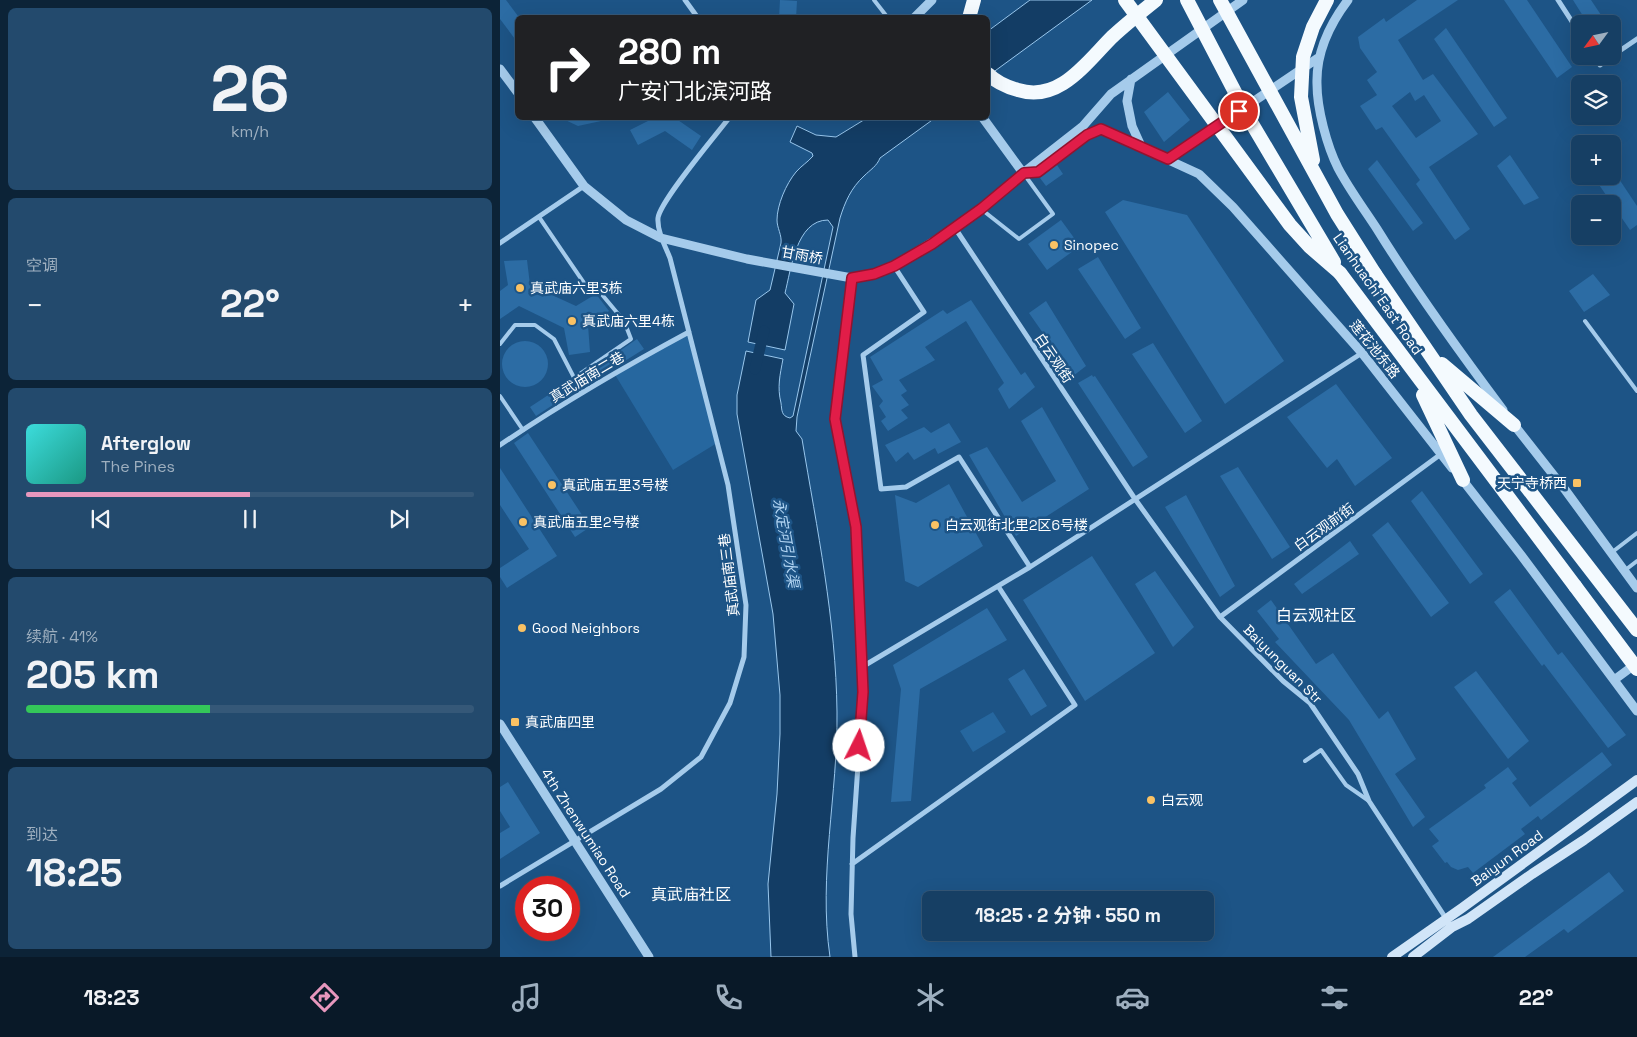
<!DOCTYPE html>
<html lang="zh">
<head>
<meta charset="utf-8">
<style>
  :root { --surface:#163f64; --page:#234a6d; --text:#f1f3f6; --muted:#9eafbf; --line:#355878; --accent:#e797bd }
  body { margin:0; font-family:"Space Grotesk","Noto Sans SC",sans-serif; background:var(--page); color:var(--text); height:100vh; display:flex; flex-direction:column; font-size:19px; white-space:nowrap }
  * { box-sizing:border-box; margin:0 }
  p { font-size:16px; color:var(--muted) }
  .icon { flex:none; width:28px; height:28px; fill:none; stroke:currentColor; stroke-width:2; stroke-linecap:round; stroke-linejoin:round }
  .map { position:relative; flex:1; overflow:hidden }
  .drawer { display:flex; flex-direction:column; gap:8px; padding:8px; background:#0c2337; width:500px }
  .drawer>* { flex:none }
  .hud { position:absolute; left:15px; top:15px; width:475px; height:105px; border-radius:8px; box-shadow:0 5px 20px #0002,0 0 0 1px var(--line); background:#202124; color:#fff; overflow:hidden }
  .needle { width:32px; rotate:237deg }
  .controls { position:absolute; left:1071px; top:15px; display:grid; gap:10px }
  .controls a { display:grid; place-items:center; width:50px; height:50px; border-radius:8px; background:var(--surface); box-shadow:0 5px 20px #0002,0 0 0 1px var(--line); font-size:25px }
  .speed { position:absolute; left:15px; top:876px; display:flex; gap:10px; font-size:25px; font-weight:700; text-align:center }
  .speed>* { display:grid; place-content:center; width:65px; height:65px; border-radius:50%; background:var(--surface); box-shadow:0 5px 20px #0002,0 0 0 1px var(--line); line-height:1 }
  .speed .limit { border:8px solid #d22; background:#fff; color:#111 }
  .pin { position:absolute; display:grid; place-items:center; width:42px; height:42px; color:#fff; margin:-21px; border:2px solid #fff; border-radius:50%; box-shadow:0 1px 5px #0007 }
  .me { position:absolute; width:55px; margin:-28px; rotate:4deg; stroke-linejoin:round; filter:drop-shadow(0 0 4px #0008) }
  .turn { display:flex; align-items:center; gap:18px; height:105px; padding:0 20px; font-size:22px }
  .turn .icon { width:65px; height:65px; stroke-width:2.5 }
  .turn b { display:block; font-size:35px; line-height:42px }
  .big { font-size:38px; font-weight:700; line-height:1.1 }
  .drawer .card { flex:1; display:flex; flex-direction:column; justify-content:center; gap:8px; min-width:0; padding:0 18px; border-radius:8px; background:var(--page) }
  .drawer .dial { align-items:center; gap:0 }
  .dial b { font-size:65px; line-height:1 }
  .song { display:flex; align-items:center; gap:15px }
  .cover { width:60px; height:60px; border-radius:8px; background:linear-gradient(135deg,hsl(180 70% 55%),hsl(170 70% 35%)) }
  .played { height:5px; border-radius:2px; background:linear-gradient(90deg,var(--accent) 50%,var(--line) 50%) }
  .keys { display:flex; justify-content:space-around; direction:ltr }
  .heat { display:flex; justify-content:space-between; align-items:center; font-size:28px; direction:ltr }
  .charge { height:8px; border-radius:4px; background:linear-gradient(90deg,#34c759 41%,var(--line) 0) }
  .trip { position:absolute; left:422px; top:891px; width:292px; height:50px; border-radius:8px; background:var(--surface); box-shadow:0 5px 20px #0002,0 0 0 1px var(--line); font-weight:700; line-height:50px; text-align:center }
  .tab-bar { display:flex; height:80px; justify-content:space-around; align-items:center; background:#091928; color:var(--muted) }
  .tab-bar .icon { width:35px; height:35px }
  .tab-bar .selected { color:var(--accent) }
  .tab-bar b { font-size:22px; color:var(--text) }
  main { display:flex; flex:1; min-height:0 }
  .map>svg:first-child { display:block }
  .green { fill:#26679f }
  .water { fill:#133d65; stroke:#99c7ed }
  .lines { fill:none; stroke-linecap:round; stroke-linejoin:round }
  .canal { stroke:#133d65; stroke-width:11 }
  .building { fill:#2c6ca4; fill-rule:evenodd }
  .service { stroke:#a5cbeb; stroke-width:4 }
  .minor { stroke:#a5cbeb; stroke-width:5 }
  .tertiary { stroke:#a5cbeb; stroke-width:9 }
  .secondary { stroke:#d1e5f8; stroke-width:10 }
  .trunk { stroke:#f4fafe; stroke-width:14 }
  .trunk-bridge { stroke:#f4fafe; stroke-width:14 }
  .route-casing { stroke:#92132f; stroke-width:12 }
  .route { stroke:#e11d48; stroke-width:9 }
  .poi-dot { fill:#fac264; stroke:#1d5486; stroke-width:2 }
  .labels { text-anchor:middle; stroke-width:5; stroke-linejoin:round; paint-order:stroke }
  .poi-label { font-size:14px; fill:#fff; stroke:#1d5486; text-anchor:start }
  .street-label { font-size:14px; fill:#fff; stroke:#1d5486 }
  .water-label { font-size:15px; font-style:italic; fill:#b1d4f2; stroke:#1d5486 }
  .quarter-label { font-size:16px; fill:#fff; stroke:#1d5486 }
</style>
</head>
<body>
<main>
<section class="drawer">
<div class="card dial"><b>26</b><p>km/h</p></div>
<div class="card"><p>空调</p>
<div class="heat"><a>−</a><b class="big">22°</b><a>+</a></div>
</div>
<div class="card">
<div class="song"><i class="cover"></i><div><b>Afterglow</b><p>The Pines</p></div></div>
<div class="played"></div>
<div class="keys"><svg class="icon" aria-label="previous" viewBox="0 0 24 24"><path d="M18 5L8 12l10 7zM5 5v14"/></svg><svg class="icon" aria-label="pause" viewBox="0 0 24 24"><path d="M8 5v14M16 5v14"/></svg><svg class="icon" aria-label="next" viewBox="0 0 24 24"><path d="M6 5l10 7-10 7zM19 5v14"/></svg></div>
</div>
<div class="card"><p>续航 · 41%</p><b class="big">205 km</b><div class="charge"></div></div>
<div class="card"><p>到达</p><b class="big">18:25</b></div>
</section>
<div class="map">
<svg width="1137" height="957" viewBox="0 0 1137 957">
  <rect width="100%" height="100%" fill="#1d5486"/>
  <path class="green" d="M189,332L217,443L173,470L114,373Z
    M493,712L506,732L473,752L460,731Z"/>
  <path class="water" d="M530,0H592L488,76V31Z
    M367,118H435L380,158C377,166 370,170 364,176C351,188 345,202 340,218L297,417L296,431L302,439C317,529 336,620 337,712C338,794 318,875 330,957H271L268,884L277,794L280,734V695L273,614L237,414V395L246,351L283,359C280,375 277,387 281,403C282,410 281,416 290,418L293,416L333,227L328,220C296,220 291,270 285,293L294,304L285,350L248,342L256,300L270,290L281,243C282,235 277,228 277,220C277,205 286,184 296,172C301,166 308,162 313,156L312,153L290,142L297,126L316,135L336,137Z"/>
  <g class="lines">
    <path class="canal" d="M255,369L264,331"/>
  </g>
  <path class="building" d="M0,0H6L18,16V43L0,19Z
    M280,0L297,1L296,18H279Z
    M917,0H958L898,40L923,80L933,74L978,134L929,167L970,229L955,240L916,184L920,180L882,127L876,130L860,106L877,95L867,80L877,72L860,48L858,37L884,18L886,22ZM910,92L915,101L924,95L941,121L916,138L892,106Z
    M1004,0H1027L1072,67L1057,78Z
    M1073,0H1091L1107,24H1088Z
    M946,28L1007,118L994,127L934,39Z
    M668,92L690,120L664,142L644,112Z
    M61,118H100L101,121L78,126Z
    M154,118H175L201,136L192,150L165,131L138,145L130,130Z
    M1010,155L1039,198L1024,205L997,166Z
    M877,160L923,223L913,231L868,169Z
    M557,165L563,174L546,186L540,178Z
    M1093,176H1117L1137,206V225L1130,230Z
    M623,200L687,215L784,361L725,404L605,212Z
    M561,220L580,246L547,270L528,244Z
    M598,257L641,328L625,339L578,269Z
    M27,260L30,285L76,306L96,294L109,311L88,325L90,352L69,355L64,328L19,306L0,319V291L8,285L4,261Z
    M1093,274L1110,295L1084,312L1069,291Z
    M471,300L521,375L525,372L535,387L509,409L498,389L504,383L466,321L425,347L435,360L399,380L407,391L401,395L409,405L401,410L408,418L388,431L381,421L386,417L379,406L383,401L372,386L383,380L370,357L443,310L447,314Z
    M546,301L586,366L573,376L529,313Z
    M137,339L144,349L88,384L83,376Z
    M2 364a23 23 0 1 1 46 0a23 23 0 1 1-46 0Z
    M653,343L702,421L685,433L632,354Z
    M592,375L593,377L595,376L648,457L633,467L578,383Z
    M65,384L71,393L36,416L30,407Z
    M836,384L892,458L855,486L837,459L827,468L787,417Z
    M542,407L589,489L516,536L469,455L487,447L522,502L556,481L521,421Z
    M449,423L461,442L438,454L435,448L414,460L408,452L396,462L385,445L424,427L431,433Z
    M28,433L90,527L75,537L14,443Z
    M738,467L790,547L772,559L720,476Z
    M0,468L57,556L7,588L0,577V568L29,549L0,505Z
    M449,484L483,546L418,587L405,581L395,495L416,503Z
    M922,491L983,574L970,584L911,501Z
    M686,495L735,586L720,597L665,507Z
    M888,522L949,603L931,617L872,535Z
    M850,541L859,554L802,594L794,584Z
    M592,556L655,653L585,701L523,600Z
    M655,571L694,627L673,647L635,584Z
    M1010,589L1058,655L1062,652L1126,735L1108,748L1044,664L1042,666L994,602Z
    M771,600L816,664L833,653L879,719L888,711L916,759L895,774L925,817L913,827L849,720L775,642L779,639L757,611Z
    M487,608L507,640L420,689L411,801L391,802L401,689L393,665Z
    M524,669L547,706L531,716L508,679Z
    M976,671L1029,741L1008,759L954,687Z
    M1102,752L1112,765L1041,820L1038,816L1021,829L1025,834L973,873L968,867L958,870L951,867L947,862L945,863L932,846L939,841L929,829L986,788L984,785L1008,767L1017,779L1012,783L1030,807Z
    M8,782L40,833L0,859V833L10,827L0,811V787Z
    M1109,872L1124,891L1068,933L1064,929L1025,957H993Z"/>
  <g class="lines">
    <path class="service" d="M374,0L388,18
      M481,209L519,239L553,214L524,174
      M39,217L84,283L99,291L124,321L131,339L74,378
      M1085,321L1137,391
      M0,344L15,325H35L54,339L82,393
      M0,396L23,430
      M1111,553L1137,533
      M1124,571L1137,561
      M805,761L821,750L846,785L869,801"/>
    <path class="minor" d="M185,0L198,18
      M1058,0L1080,34
      M1095,56L1100,65L1112,56
      M1112,56L1137,39
      M455,228L635,499L720,617L783,681L810,703L858,774L869,801L947,920
      M0,243L84,186
      M394,266L424,312L363,355L381,489L406,487L459,457L530,567
      M352,278L335,419L356,527L363,692L353,838L351,914L355,957
      M0,445C61,404 124,367 189,332
      M720,617L941,454
      M362,667L530,567L862,353
      M352,864L575,705L498,586
      M0,886L161,789L201,757L230,703L244,657L246,605L228,485L170,258C165,246 157,231 158,218C160,201 216,135 229,118"/>
    <path class="tertiary" d="M848,0C829,25 816,52 817,84C817,109 827,146 838,168C849,189 864,209 877,229C916,292 959,351 1003,410
      M414,18L432,0
      M0,69L18,93
      M631,79L627,101L632,126L642,148
      M35,118L84,186L126,220L161,238L247,259L352,278L374,274L394,266L455,228L481,209L523,173L583,126L611,94L743,0
      M483,118L523,173
      M668,159L818,58
      M523,173L538,172L587,135L601,129L699,174L733,207L862,353L952,468
      M1011,421L1066,491L1137,588
      M961,478L1021,555L1137,711
      M1114,680L1137,663
      M0,724L149,957"/>
    <path class="secondary" d="M892,957L962,908L1137,780
      M913,957L952,927L968,919L1032,874L1084,840L1137,802"/>
    <path class="trunk" d="M469,18L474,0
      M488,74C496,82 507,87 518,90C559,103 586,63 612,37C626,24 641,12 656,0
      M840,273L1075,586
      M875,274L971,415L1137,630
      M942,364L1014,425
      M923,395L963,480"/>
    <path class="trunk-bridge" d="M625,0L790,225L810,247L840,273
      M687,0L748,117L834,262
      M720,0L837,214L875,274
      M813,160L801,97L803,57L813,27L827,0
      M1075,586L1137,669"/>
  </g>
  <g class="lines">
    <defs>
      <path id="route" d="M359,746L363,692L356,527L335,419L352,278L374,274L394,266L432,244L481,209L524,173L538,172L587,135L601,129L668,159L739,111"/>
    </defs>
    <use href="#route" class="route-casing"/>
    <use href="#route" class="route"/>
  </g>
  <g class="poi-dot">
    <circle cx="554" cy="245" r="5"/>
    <circle cx="20" cy="288" r="5"/>
    <circle cx="72" cy="321" r="5"/>
    <rect x="1072" y="478" width="10" height="10" rx="2.5"/>
    <circle cx="52" cy="485" r="5"/>
    <circle cx="23" cy="522" r="5"/>
    <circle cx="435" cy="525" r="5"/>
    <circle cx="22" cy="628" r="5"/>
    <rect x="10" y="717" width="10" height="10" rx="2.5"/>
    <circle cx="651" cy="800" r="5"/>
  </g>
  <g class="labels">
    <g class="poi-label">
      <text x="564" y="250">Sinopec</text>
      <text x="30" y="293">真武庙六里3栋</text>
      <text x="82" y="326">真武庙六里4栋</text>
      <text x="1067" y="488" text-anchor="end">天宁寺桥西</text>
      <text x="62" y="490">真武庙五里3号楼</text>
      <text x="33" y="527">真武庙五里2号楼</text>
      <text x="445" y="530">白云观街北里2区6号楼</text>
      <text x="32" y="633">Good Neighbors</text>
      <text x="25" y="727">真武庙四里</text>
      <text x="661" y="805">白云观</text>
    </g>
    <g class="street-label">
      <text transform="translate(302 255) rotate(10)" y="5">甘雨桥</text>
      <text transform="translate(878 294) rotate(55)" y="5">Lianhuachi East Road</text>
      <text transform="translate(875 349) rotate(51)" y="5">莲花池东路</text>
      <text transform="translate(554 358) rotate(56)" y="5">白云观街</text>
      <text transform="translate(87 377) rotate(-31)" y="5">真武庙南二巷</text>
      <text transform="translate(824 527) rotate(-36)" y="5">白云观前街</text>
      <text transform="translate(229 575) rotate(-97)" y="5">真武庙南三巷</text>
      <text transform="translate(783 664) rotate(45)" y="5">Baiyunguan Str</text>
      <text transform="translate(86 833) rotate(57)" y="5">4th Zhenwumiao Road</text>
      <text transform="translate(1007 858) rotate(-36)" y="5">Baiyun Road</text>
    </g>
    <g class="water-label">
      <text transform="translate(286 543) rotate(80)" y="5">永定河引水渠</text>
    </g>
    <g class="quarter-label">
      <text x="816" y="621">白云观社区</text>
      <text x="191" y="900">真武庙社区</text>
    </g>
  </g>
</svg>
<div class="controls">
<a><svg class="needle" viewBox="-14 -14 28 28"><path d="M0-13l5 13h-10z" fill="#e53935"/><path d="M0 13l5-13h-10z" fill="#9eafbf"/></svg></a>
<a><svg class="icon" aria-label="layers" viewBox="0 0 24 24"><path d="M12 4l9 5-9 5-9-5zM3 14l9 5 9-5"/></svg></a>
<a>+</a>
<a>−</a>
</div>
<div class="speed"><div class="limit">30</div></div>
<div class="pin" style="left:739px;top:111px;background:#d93025"><svg class="icon" aria-label="arrive" viewBox="0 0 24 24"><path d="M6 21V4h12l-3 4 3 4H6"/></svg></div>
<svg class="me" style="left:359px;top:746px" viewBox="-20 -20 40 40"><circle r="19" fill="#fff"/><path d="M0-13L10 11 0 6-10 11z" fill="#e11d48"/></svg>
<div class="trip">18:25 · 2 分钟 · 550 m</div>
<div class="hud">
<div class="turn"><svg class="icon" aria-label="right" viewBox="0 0 24 24"><path d="M7 20v-9h11M14 6l5 5-5 5"/></svg><div><b>280 m</b>广安门北滨河路</div></div>
</div>
</div>
</main>
<nav class="tab-bar">
<b>18:23</b>
<svg class="icon selected" aria-label="directions" viewBox="0 0 24 24"><path d="M12 3l9 9-9 9-9-9zM9 14v-3h6M13 9l2 2-2 2"/></svg>
<svg class="icon" aria-label="music" viewBox="0 0 24 24"><path d="M9 18V5l10-2v13"/><circle cx="6" cy="18" r="3"/><circle cx="16" cy="16" r="3"/></svg>
<svg class="icon" aria-label="phone" viewBox="0 0 24 24"><path d="M5 4h4l2 5-3 2q2 4 5 5l2-3 5 2v4C11 20 4 13 5 4z"/></svg>
<svg class="icon" aria-label="climate" viewBox="0 0 24 24"><path d="M12 3v18M4 7l16 10M4 17L20 7"/></svg>
<svg class="icon" aria-label="car" viewBox="0 0 24 24"><path d="M5 17H2v-5l4-1 3-4h7l3 4 3 1v5h-3M9 17h6M6 11h13"/><circle cx="7" cy="17" r="2"/><circle cx="17" cy="17" r="2"/></svg>
<svg class="icon" aria-label="filters" viewBox="0 0 24 24"><path d="M4 7h16M4 17h16"/><circle cx="9" cy="7" r="2"/><circle cx="15" cy="17" r="2"/></svg>
<b>22°</b>
</nav>
</body>
</html>
